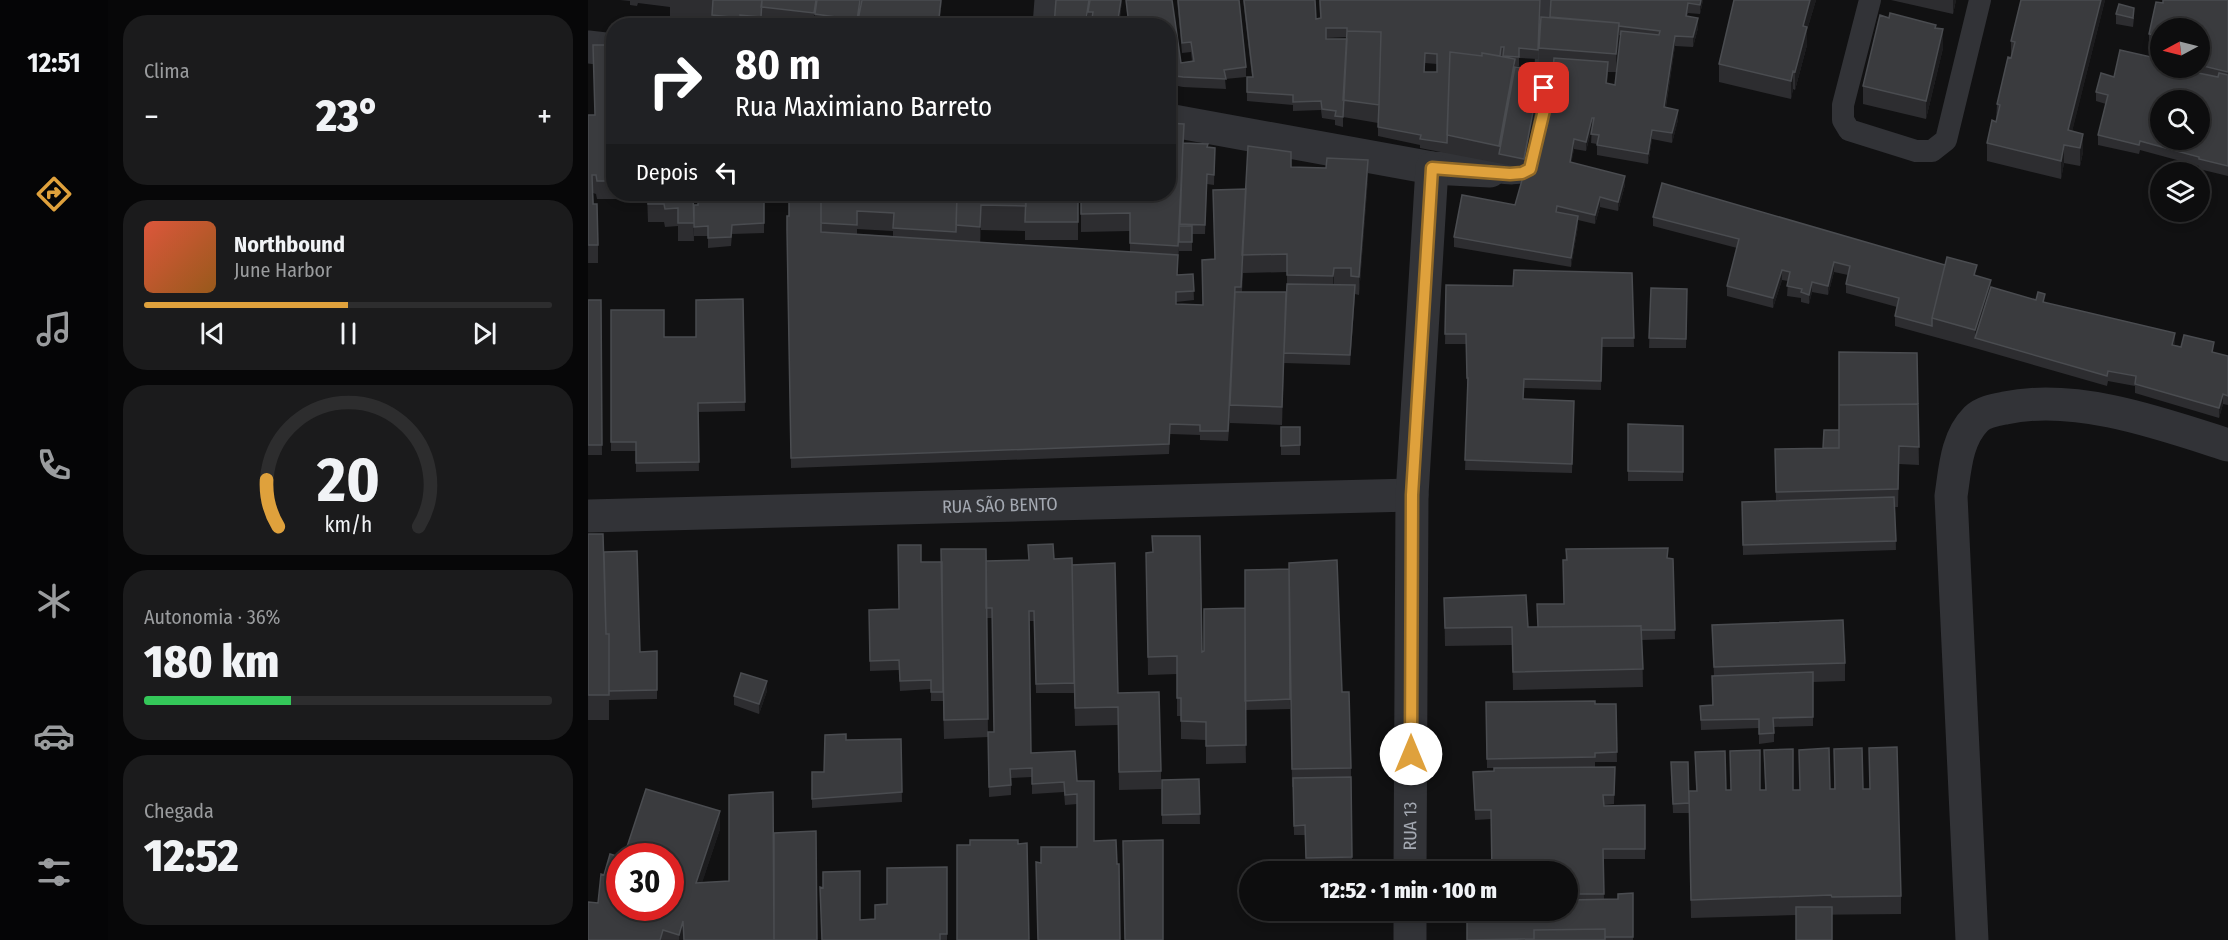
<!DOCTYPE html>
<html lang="pt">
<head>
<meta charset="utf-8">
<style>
  :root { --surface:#0d0d0e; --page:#1b1b1c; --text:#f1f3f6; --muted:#9a9c9e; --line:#2d2d2e; --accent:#dfa13c }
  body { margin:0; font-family:"Fira Sans Condensed",sans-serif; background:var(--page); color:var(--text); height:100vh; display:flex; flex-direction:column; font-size:22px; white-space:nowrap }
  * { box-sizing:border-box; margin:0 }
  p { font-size:20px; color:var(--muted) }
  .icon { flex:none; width:33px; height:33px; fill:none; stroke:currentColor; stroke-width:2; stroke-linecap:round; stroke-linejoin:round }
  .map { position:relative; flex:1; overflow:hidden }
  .side { display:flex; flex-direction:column; gap:15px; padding:15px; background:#070708; width:480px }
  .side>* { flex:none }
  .banner { position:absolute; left:18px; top:18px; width:570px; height:183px; border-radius:24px; box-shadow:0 3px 9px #0003,0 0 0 2px var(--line); background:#202124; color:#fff; overflow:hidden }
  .needle { width:39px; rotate:263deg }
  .fabs { position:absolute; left:1562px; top:18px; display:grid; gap:12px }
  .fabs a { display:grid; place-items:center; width:60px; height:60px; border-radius:50%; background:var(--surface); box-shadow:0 3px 9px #0003,0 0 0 2px var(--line); font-size:30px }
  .speed { position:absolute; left:18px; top:843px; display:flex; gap:12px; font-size:30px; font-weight:700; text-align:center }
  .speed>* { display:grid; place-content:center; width:78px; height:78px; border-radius:50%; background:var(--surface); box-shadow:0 3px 9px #0003,0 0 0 2px var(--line); line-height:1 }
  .speed .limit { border:9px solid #d22; background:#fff; color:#111 }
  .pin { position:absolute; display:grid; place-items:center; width:51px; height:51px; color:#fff; margin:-26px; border-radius:12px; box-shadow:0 3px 9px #0006 }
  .me { position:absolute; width:66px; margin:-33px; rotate:0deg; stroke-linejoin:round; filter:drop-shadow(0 0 4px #0008) }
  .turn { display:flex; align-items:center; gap:21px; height:126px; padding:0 30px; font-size:27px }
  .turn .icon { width:78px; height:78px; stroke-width:2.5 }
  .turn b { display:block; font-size:42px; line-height:51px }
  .then { display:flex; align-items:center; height:57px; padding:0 30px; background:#0003; gap:12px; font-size:22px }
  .big { font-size:45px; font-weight:800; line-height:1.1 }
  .side .tile { flex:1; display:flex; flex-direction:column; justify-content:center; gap:9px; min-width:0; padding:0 21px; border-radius:24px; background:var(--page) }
  .side .dial { align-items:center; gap:0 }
  .dial svg { height:156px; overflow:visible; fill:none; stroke:var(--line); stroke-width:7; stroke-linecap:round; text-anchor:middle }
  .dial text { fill:var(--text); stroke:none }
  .song { display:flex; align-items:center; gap:18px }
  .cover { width:72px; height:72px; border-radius:9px; background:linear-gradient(135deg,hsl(10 70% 55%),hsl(30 70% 35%)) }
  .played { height:6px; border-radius:3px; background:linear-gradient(90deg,var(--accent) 50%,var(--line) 50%) }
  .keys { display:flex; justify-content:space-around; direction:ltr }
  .heat { display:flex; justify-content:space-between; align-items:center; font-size:33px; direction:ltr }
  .charge { height:9px; border-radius:4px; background:linear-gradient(90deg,#34c759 36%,var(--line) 0) }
  .trip { position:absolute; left:651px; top:861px; width:339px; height:60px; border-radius:30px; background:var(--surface); box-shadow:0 3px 9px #0003,0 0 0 2px var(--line); font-weight:800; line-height:60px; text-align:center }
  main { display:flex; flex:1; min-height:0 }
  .tabs { display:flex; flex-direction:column; width:108px; justify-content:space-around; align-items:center; background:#050506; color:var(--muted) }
  .tabs .icon { width:42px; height:42px }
  .tabs .current { color:var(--accent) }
  .tabs b { font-size:27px; color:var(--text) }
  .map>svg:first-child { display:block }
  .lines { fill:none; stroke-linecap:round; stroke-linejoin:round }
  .lane { stroke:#323337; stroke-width:22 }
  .street { stroke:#323337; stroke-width:33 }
  .wall { fill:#2d2d30; fill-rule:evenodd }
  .shaded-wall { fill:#1c1c1e }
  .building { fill:#3a3b3e; stroke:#4a4c50; stroke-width:1.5; fill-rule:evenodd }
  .route-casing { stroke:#916927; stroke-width:15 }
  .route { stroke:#dfa13c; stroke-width:10 }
  .labels { text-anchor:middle; stroke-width:6; stroke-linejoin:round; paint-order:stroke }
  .street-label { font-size:18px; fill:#a4a9b2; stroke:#0c0c0d }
</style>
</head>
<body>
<main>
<nav class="tabs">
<b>12:51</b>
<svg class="icon current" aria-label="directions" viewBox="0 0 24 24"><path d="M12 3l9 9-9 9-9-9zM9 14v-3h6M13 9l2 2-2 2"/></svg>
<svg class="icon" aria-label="music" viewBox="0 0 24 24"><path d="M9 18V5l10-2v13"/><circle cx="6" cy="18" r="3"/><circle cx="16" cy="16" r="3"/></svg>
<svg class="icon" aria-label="phone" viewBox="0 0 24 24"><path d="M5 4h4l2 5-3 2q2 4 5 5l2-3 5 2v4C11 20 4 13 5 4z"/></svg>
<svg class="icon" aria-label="climate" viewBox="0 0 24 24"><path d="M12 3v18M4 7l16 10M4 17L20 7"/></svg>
<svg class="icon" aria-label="car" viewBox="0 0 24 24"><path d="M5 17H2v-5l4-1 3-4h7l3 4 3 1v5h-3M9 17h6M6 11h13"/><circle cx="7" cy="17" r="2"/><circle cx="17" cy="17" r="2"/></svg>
<svg class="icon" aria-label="filters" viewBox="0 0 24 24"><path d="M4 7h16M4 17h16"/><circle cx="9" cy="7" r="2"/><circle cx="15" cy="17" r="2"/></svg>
</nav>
<section class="side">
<div class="tile"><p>Clima</p>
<div class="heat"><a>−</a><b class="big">23°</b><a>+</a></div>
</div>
<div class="tile">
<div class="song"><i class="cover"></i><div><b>Northbound</b><p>June Harbor</p></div></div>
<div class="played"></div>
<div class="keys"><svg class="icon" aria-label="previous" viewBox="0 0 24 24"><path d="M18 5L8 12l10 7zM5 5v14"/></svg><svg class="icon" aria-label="pause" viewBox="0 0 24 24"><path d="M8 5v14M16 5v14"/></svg><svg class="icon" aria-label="next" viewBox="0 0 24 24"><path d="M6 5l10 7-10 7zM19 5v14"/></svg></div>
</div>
<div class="tile dial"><svg viewBox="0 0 100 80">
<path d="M14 69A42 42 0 1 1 86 69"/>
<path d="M14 69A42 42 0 0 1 8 45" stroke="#dfa13c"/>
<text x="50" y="56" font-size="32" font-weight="700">20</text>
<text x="50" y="72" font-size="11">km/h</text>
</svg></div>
<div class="tile"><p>Autonomia · 36%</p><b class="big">180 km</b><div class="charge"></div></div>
<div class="tile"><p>Chegada</p><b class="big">12:52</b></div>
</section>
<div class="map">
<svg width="1640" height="940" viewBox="0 0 1640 940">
  <rect width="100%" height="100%" fill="#111112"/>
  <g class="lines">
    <path class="lane" d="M1282,0L1255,105V120L1261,130L1328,151H1344L1358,140L1392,0
      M902,171C917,173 928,176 942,169L956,110L960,0"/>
    <g class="street">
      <path d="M461,26L463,0"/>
      <path d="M0,47L26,50"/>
      <path d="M580,120L844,168L902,171"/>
      <path id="s1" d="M0,516L824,495"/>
      <path id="s2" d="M822,872L824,495L844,168"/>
      <path d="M822,940V910"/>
      <path d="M1384,940L1363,496C1367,470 1368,439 1388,419C1395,412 1407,410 1417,408C1488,393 1572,423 1640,445"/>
    </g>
  </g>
  <path class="wall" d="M32,0H354L351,26H161L152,25V26H130L82,22V7L50,3L49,6L42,5V1Z
    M468,0H534L531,26H503V22H500V19Z
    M538,0H584L593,63L604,61L603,52L594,53L589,0H651L658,67V77L637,79L638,89L595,87L580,84V26H540Z
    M655,0H727L728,19L732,18L731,0H953L950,59L931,58V66H927V67L953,80L936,168L832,148V145L790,136V123L755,117V127L747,125V120L734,118L733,110L705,111V105L659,101V77H664ZM759,37V39H738V38ZM837,63L849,64V72H837Z
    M1115,0L1112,14L1100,13L1099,16L1110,28L1105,47L1087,46L1078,107L1090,120L1084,143L1064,139L1060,164L1009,155V144L1003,143L1004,127L998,151L986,149L983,163L1037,185L1030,211L1012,207L1007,224L990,220V226L983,267L866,247V237L927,205L942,174L961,109L965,67L951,66V48L962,17ZM1031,35L1033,36L1027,85L1019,84L1020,72H1028Z
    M1146,0H1228L1219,30V45L1207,90L1205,89L1203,99L1131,82V64Z
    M1303,0H1368L1365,14Z
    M1517,0L1484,131L1495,152L1492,166L1476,163L1473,179L1399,161V143L1408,122L1409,104L1423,57V41Z
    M1640,0V176L1611,169V166L1552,150L1551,154L1510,145V135L1518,104L1508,101V92L1526,77L1567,58L1569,46L1561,43V34L1575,3ZM1572,28H1611V68H1572Z
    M1528,14L1546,18L1545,27L1528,24Z
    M1348,28L1355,48L1338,119L1275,104V86Z
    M5,45H26V194H56V199H9L8,194L5,193L10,245V263H0V115H7Z
    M596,143L627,148L626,185L619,184L617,234H604V251H591V248L589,275L605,274L606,300L588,302V304L615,305L626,259L658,189L703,167L780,178L771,295L767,294L762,365L696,363V359L694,425L642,423V418L640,441L612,440V435L582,434L581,454L203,468L199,239L201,216L490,194V240H437V231L393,230L392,242L542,252V231L493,232V194ZM269,229L305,231V236L269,234ZM699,272V284L697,323L654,292L655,273Z
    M59,194H105L106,241H90V226L77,227L76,222H60Z
    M176,194V233L144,234L143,246L120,248V236H106V205Z
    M1065,217L1389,276L1403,289L1457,303L1587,342L1586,345L1640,356V405L1635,404L1631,418L1547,393V386L1520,381L1519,386L1387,348L1307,326V316L1309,307L1258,293V284L1260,275L1246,272L1240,295L1224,292L1221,304L1213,302V298L1199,296L1200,281L1194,280L1185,308L1139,296V286L1149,248L1065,226Z
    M1044,273L1046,347H1014L1013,390L936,388L935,399L986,401L984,473L877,470L880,387H879L878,344H857L858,285L925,286Z
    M1063,288L1099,289L1098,348H1061Z
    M155,299L157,411L110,412L111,471L48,472V451H23V310L76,337H108Z
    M0,300H13L14,455H0Z
    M1329,353L1331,465L1311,464L1310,507H1307L1308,550L1155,555L1154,502L1188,501L1187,449L1235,448L1251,430Z
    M1040,424L1095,426V481H1040Z
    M693,427H712V455H693Z
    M0,534L16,552L52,652L69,651V699L21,700V720H0Z
    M978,549L1085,559L1087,639L1054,640L1055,687L925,690L924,645L857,646L856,598L940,627H950L976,604Z
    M558,553L614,652L616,651L657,608L701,569L702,709L657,710L658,763L618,764V740L593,739V716H589V674L560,675Z
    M466,559L484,572L530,693L573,771V789L531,790L530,725L487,726L486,686V693H448L446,621H441L443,753L489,781L506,841L453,863L489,847V804L477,805L476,792L444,794V777L423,778V795L401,797L400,732H406L404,618H399L400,737L356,739L355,701H343V689L312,691L311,670L282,671L281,610L311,609L333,562L398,561Z
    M701,563L754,692L763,768L764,866L718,867L717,835H706L705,787H704Z
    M1124,625L1257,663V681L1225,682V726L1186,727V742L1171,744V728L1113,730L1112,706L1124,705L1126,676Z
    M179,691L171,714L146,705V696Z
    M898,702L1028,704L1029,762H1007V767L899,768Z
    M313,739L314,802L224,808V772H236L258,740Z
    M1246,749L1275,789L1313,896V914L1208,915L1103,918L1101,813H1085L1083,762L1101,791H1108L1107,752L1138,790H1177L1176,750L1205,790L1246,789Z
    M1027,767L1026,804L1016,805V806L1057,805V859H1015L1016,899H1030L1045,893V940H879L980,910V872L903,819L887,820L885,772Z
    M611,779L612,824H574V780Z
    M132,829L114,882L141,881L186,833L229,940H95V939V940H0L32,908Z
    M359,867V940H233L272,920L287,919L299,904Z"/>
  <path class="shaded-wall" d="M228,0H232L227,14V26H226V13Z
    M353,0H354L351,26H350Z
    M501,0H503L500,12V26H497Z
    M533,0H534L531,26H529Z
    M1113,0H1115L1112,14V5Z
    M1222,0H1228L1219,30V45L1207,90V72L1215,26Z
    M1365,0H1368L1365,14Z
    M1513,0H1517L1480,148V130Z
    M1110,18V28L1105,47V37Z
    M1031,23V41L1028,72V54Z
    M1355,29V48L1338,119V101Z
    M1087,36V46L1076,117V107Z
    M927,59V77L911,154V164V146Z
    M953,70V80L936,168V159Z
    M1205,71V89L1203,99V81Z
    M1090,110V120L1084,143V133Z
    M1004,118V127L998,151V142Z
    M1064,130V139L1060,164V154Z
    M1495,134V152L1492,166V148Z
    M986,139V149L982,172V162Z
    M1476,145V163L1473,179V161Z
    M780,160V178L771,295V277Z
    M1037,176V185L1030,211V202Z
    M1012,197V207L1007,224V215Z
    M393,205V230L392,251V227Z
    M990,216V226L983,267V258Z
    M1246,262V272L1240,295V286Z
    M746,268V286L745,294V276Z
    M1194,270V280L1185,308V298Z
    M1403,280V298L1387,338V330Z
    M1224,282V292L1221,304V295Z
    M767,285V294L762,365V355Z
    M698,310L694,425V407Z
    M1587,333V342L1584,354V345Z
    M1635,394V404L1631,418V408Z
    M179,681V691L171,714V704Z
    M132,811V829L108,901V883Z
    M95,921V940H91V935Z"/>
  <path class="building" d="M125,0H174L173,17L152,15V18L124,15Z
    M174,0H228L226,13L173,7Z
    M229,0H272L269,20L227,14Z
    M274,0H353L350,26L269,25Z
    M468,0H501L497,26H466Z
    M502,0H533L529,26L503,25L505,12H500Z
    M538,0H584L593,63L606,61L603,42L594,43L590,0H651L658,67L636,70L638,79L595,77L580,75V26H571L570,23L541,25Z
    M656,0H727L728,19L733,18L732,0H952L950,50L931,48V57L915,56L916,47H913L912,56L894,53V56L862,52L859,143L832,139L833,135L790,127L791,105L793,32L759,31V28H738V39H759L755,117L747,116L748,111L734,109L733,101L705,102V95L659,92V77H665ZM837,53L849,54V72H836Z
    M963,0H1113L1112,5L1100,3L1098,16L1110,18L1105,37L1087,36L1076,107L1090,110L1084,133L1064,130L1060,154L1009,145L1011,135L1003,134L1006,118H1004L998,142L986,139L982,162L1037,176L1030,202L1012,197L1007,215L969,206L968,212L990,216L983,258L866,237L874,195L927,205L936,173L942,174L961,109L966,58L1020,62L1018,83L1027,85L1033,31L1071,35L1072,31L1031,26V23L962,17Z
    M1146,0H1222L1215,26L1219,27L1207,72L1205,71L1203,81L1131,64Z
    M1433,0H1513L1480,130L1495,134L1492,148L1476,145L1473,161L1399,143L1404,120L1408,122L1412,105L1409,104L1420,57L1423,58L1427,42L1423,41Z
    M1575,0H1640V72L1611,65V28H1572V56L1567,55L1571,36L1561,34L1568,2L1575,3Z
    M1531,4L1546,8L1545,18L1528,14Z
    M1302,13L1348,25L1347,28L1355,29L1338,101L1275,86L1292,15L1301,18Z
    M953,17L1031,23L1028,54L951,48Z
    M759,31L793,32L791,105L755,100Z
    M5,45H26V181H9L8,175H4L5,204H9L10,245H0V115H7Z
    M1532,50L1572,59L1571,64H1572V68H1586L1630,77L1631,73L1640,75V166L1611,159V157L1552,141L1551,145L1510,135L1520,95L1508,92L1513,73L1526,77ZM1572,100H1611V140H1572Z
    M862,52L894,56V53L927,59L911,146L859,135Z
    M927,67L953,70L936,159L911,154Z
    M580,123L596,124L590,246L542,243V213L493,214V194H580Z
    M595,143L620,144L619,147L627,148L626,175L619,174L617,225L592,224Z
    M660,146L703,152V167L738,168L739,158L780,160L771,277L763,276V268H746L745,276L699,275V254L654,255Z
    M1074,183L1357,265L1344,318V326L1307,316L1311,298L1258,284L1262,266L1246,262L1240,286L1224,282L1221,295L1213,292L1214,289L1199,286L1202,272L1194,270L1185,298L1139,286L1151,239L1065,217Z
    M658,189L653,287H647L640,431H612V425L582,424L581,444L203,458L199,230V216H201V194H233V232L590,255L589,275L605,274L606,291L588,292V304L615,305L614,260L627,259L625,190Z
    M60,194H105L106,223H90V208L77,209L76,204H60Z
    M110,194H176V223L144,225L143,237L120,238V226L106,227V205H110Z
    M233,194H369L368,232L305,228L306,213L269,211V225L233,223Z
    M369,194H438V206L393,205L392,227L368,225Z
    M438,194H490V222H437Z
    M591,226H604V242H591Z
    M1359,257L1389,265L1386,275L1403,280L1387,330L1344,318Z
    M926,270L1044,273L1046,338H1014L1013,381L936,379L935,399L986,401L984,464L877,460L880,378H879L878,334H857L858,285L925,286Z
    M699,284L767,285L762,355L696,353Z
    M1403,287L1448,300L1450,292L1457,294L1455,302L1587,333L1584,345L1593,347L1596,335L1626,342L1624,352L1640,356V396L1635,394L1631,408L1547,384L1548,376L1520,371L1519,376L1387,338Z
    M1063,288L1099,289L1098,339L1061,338Z
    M647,292H698L694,407L642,405Z
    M155,299L157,402L110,403L111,462L48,463V442H23V310H76V337H108V300Z
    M0,300H13L14,445H0Z
    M1251,352L1329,353L1330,404L1251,405Z
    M1330,404L1331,447L1311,446L1310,489L1188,492L1187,449L1251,448V405Z
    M1040,424L1095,426V472L1040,471Z
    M693,427H712V445L693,446Z
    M1236,430H1251V448H1235Z
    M1306,497L1308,541L1155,545L1154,502Z
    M0,534H15L18,634H21V695H0Z
    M564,536H612L614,652L616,651V609L657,608L658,745L618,746V722L593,721V698H589V656L560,657L558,553L565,552Z
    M465,544L466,559L484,558L486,683L448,684L446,611H441L443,753L487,751L489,781H506V841L528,840L529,864H531L532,940H450L448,862L453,863V847H489V794L477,795L476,782L444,784V768L422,769L423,785L401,787L400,732H406L404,608H398V561L441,560L440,545Z
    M310,545H333V562H354L355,692H343V680L312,681L311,660L282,661L281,610L311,609Z
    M1080,548L1079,558L1085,559L1087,630H1053V626L950,627L949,604H976L975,560H979L978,549Z
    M353,549H398L400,719L356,720Z
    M49,551L52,652L69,651V690L21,691V634H18L16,552Z
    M749,560L754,692H761L763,768L704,769L701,563Z
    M527,563L530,693L571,692L573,771L531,772L530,707L487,708L484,565Z
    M701,569L702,699L657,701V570Z
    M938,595L940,627L1053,626L1055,669L925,672L924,627L857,628L856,598Z
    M1255,620L1257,663L1126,667L1124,625Z
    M1225,672V717L1185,718L1186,733L1171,734V719L1113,720L1112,706L1125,705L1124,676Z
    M153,673L179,681L171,704L146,696Z
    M1007,701V704H1028L1029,752L1007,753V757L899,759L898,702Z
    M258,734V740L313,739L314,792L224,799V772H236L237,735Z
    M1309,747L1313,896L1244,897L1243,895L1103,900L1101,791H1109L1107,752L1137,751L1138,790H1143L1142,751L1172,750V790H1178L1176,750L1205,749V790H1212L1211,750L1241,748L1242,789H1247L1246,749L1274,748L1275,789H1282L1281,748Z
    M1083,762H1100L1101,803L1085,804Z
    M1027,767L1026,795H1015L1016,806L1057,805V849H1015L1016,894H980V872H904L903,810H887L885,772L906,771V768Z
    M763,777L764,857L718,858L717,825L706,826L705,778Z
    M611,779L612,814L574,815V780Z
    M58,789L132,811L108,883L141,881V795L185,792L186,940H96L95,921L91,935L75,930L72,940H0V902L10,903L13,874L16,875L22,854L32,857V908H82V856H36Z
    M228,831L229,940H186V833Z
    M382,840H430V844L439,843L441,940H369V845H382Z
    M575,840V940H537L535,841Z
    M359,867V934H352V940H234L232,887L235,888V872L272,871V920L287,919V905L299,904V868Z
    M1045,893V937H1017V929L946,930V939L879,940V910H980V900L1030,899V894Z
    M1208,907H1244V940H1208Z
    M1017,929V940H946V930Z"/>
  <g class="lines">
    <defs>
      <path id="route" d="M823,754L824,495L844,168L922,174L934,173L942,169L956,110V88"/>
    </defs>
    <use href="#route" class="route-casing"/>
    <use href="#route" class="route"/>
  </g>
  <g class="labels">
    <g class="street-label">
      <text dy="6" stroke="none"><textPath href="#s1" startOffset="412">RUA SÃO BENTO</textPath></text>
      <text dy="6" stroke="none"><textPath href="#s2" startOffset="46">RUA 13</textPath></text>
    </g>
  </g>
</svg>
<div class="fabs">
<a><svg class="needle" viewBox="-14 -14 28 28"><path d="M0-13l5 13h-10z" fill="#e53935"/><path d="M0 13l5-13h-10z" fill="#9a9c9e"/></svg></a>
<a><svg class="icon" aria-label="search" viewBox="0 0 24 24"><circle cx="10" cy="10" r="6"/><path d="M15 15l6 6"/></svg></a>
<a><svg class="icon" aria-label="layers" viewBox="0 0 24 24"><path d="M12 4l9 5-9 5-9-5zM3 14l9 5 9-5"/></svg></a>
</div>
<div class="speed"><div class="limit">30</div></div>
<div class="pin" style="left:956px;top:88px;background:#d93025"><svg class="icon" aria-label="arrive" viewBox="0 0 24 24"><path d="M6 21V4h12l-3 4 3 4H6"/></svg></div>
<svg class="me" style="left:823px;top:754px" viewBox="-20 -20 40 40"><circle r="19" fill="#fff"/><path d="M0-13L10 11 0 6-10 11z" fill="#dfa13c"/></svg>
<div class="trip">12:52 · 1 min · 100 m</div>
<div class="banner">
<div class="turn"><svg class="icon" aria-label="right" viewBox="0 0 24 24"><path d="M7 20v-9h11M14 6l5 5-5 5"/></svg><div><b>80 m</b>Rua Maximiano Barreto</div></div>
<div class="then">Depois<svg class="icon" aria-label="left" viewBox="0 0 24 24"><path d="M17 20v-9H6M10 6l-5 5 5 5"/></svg></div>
</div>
</div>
</main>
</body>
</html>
